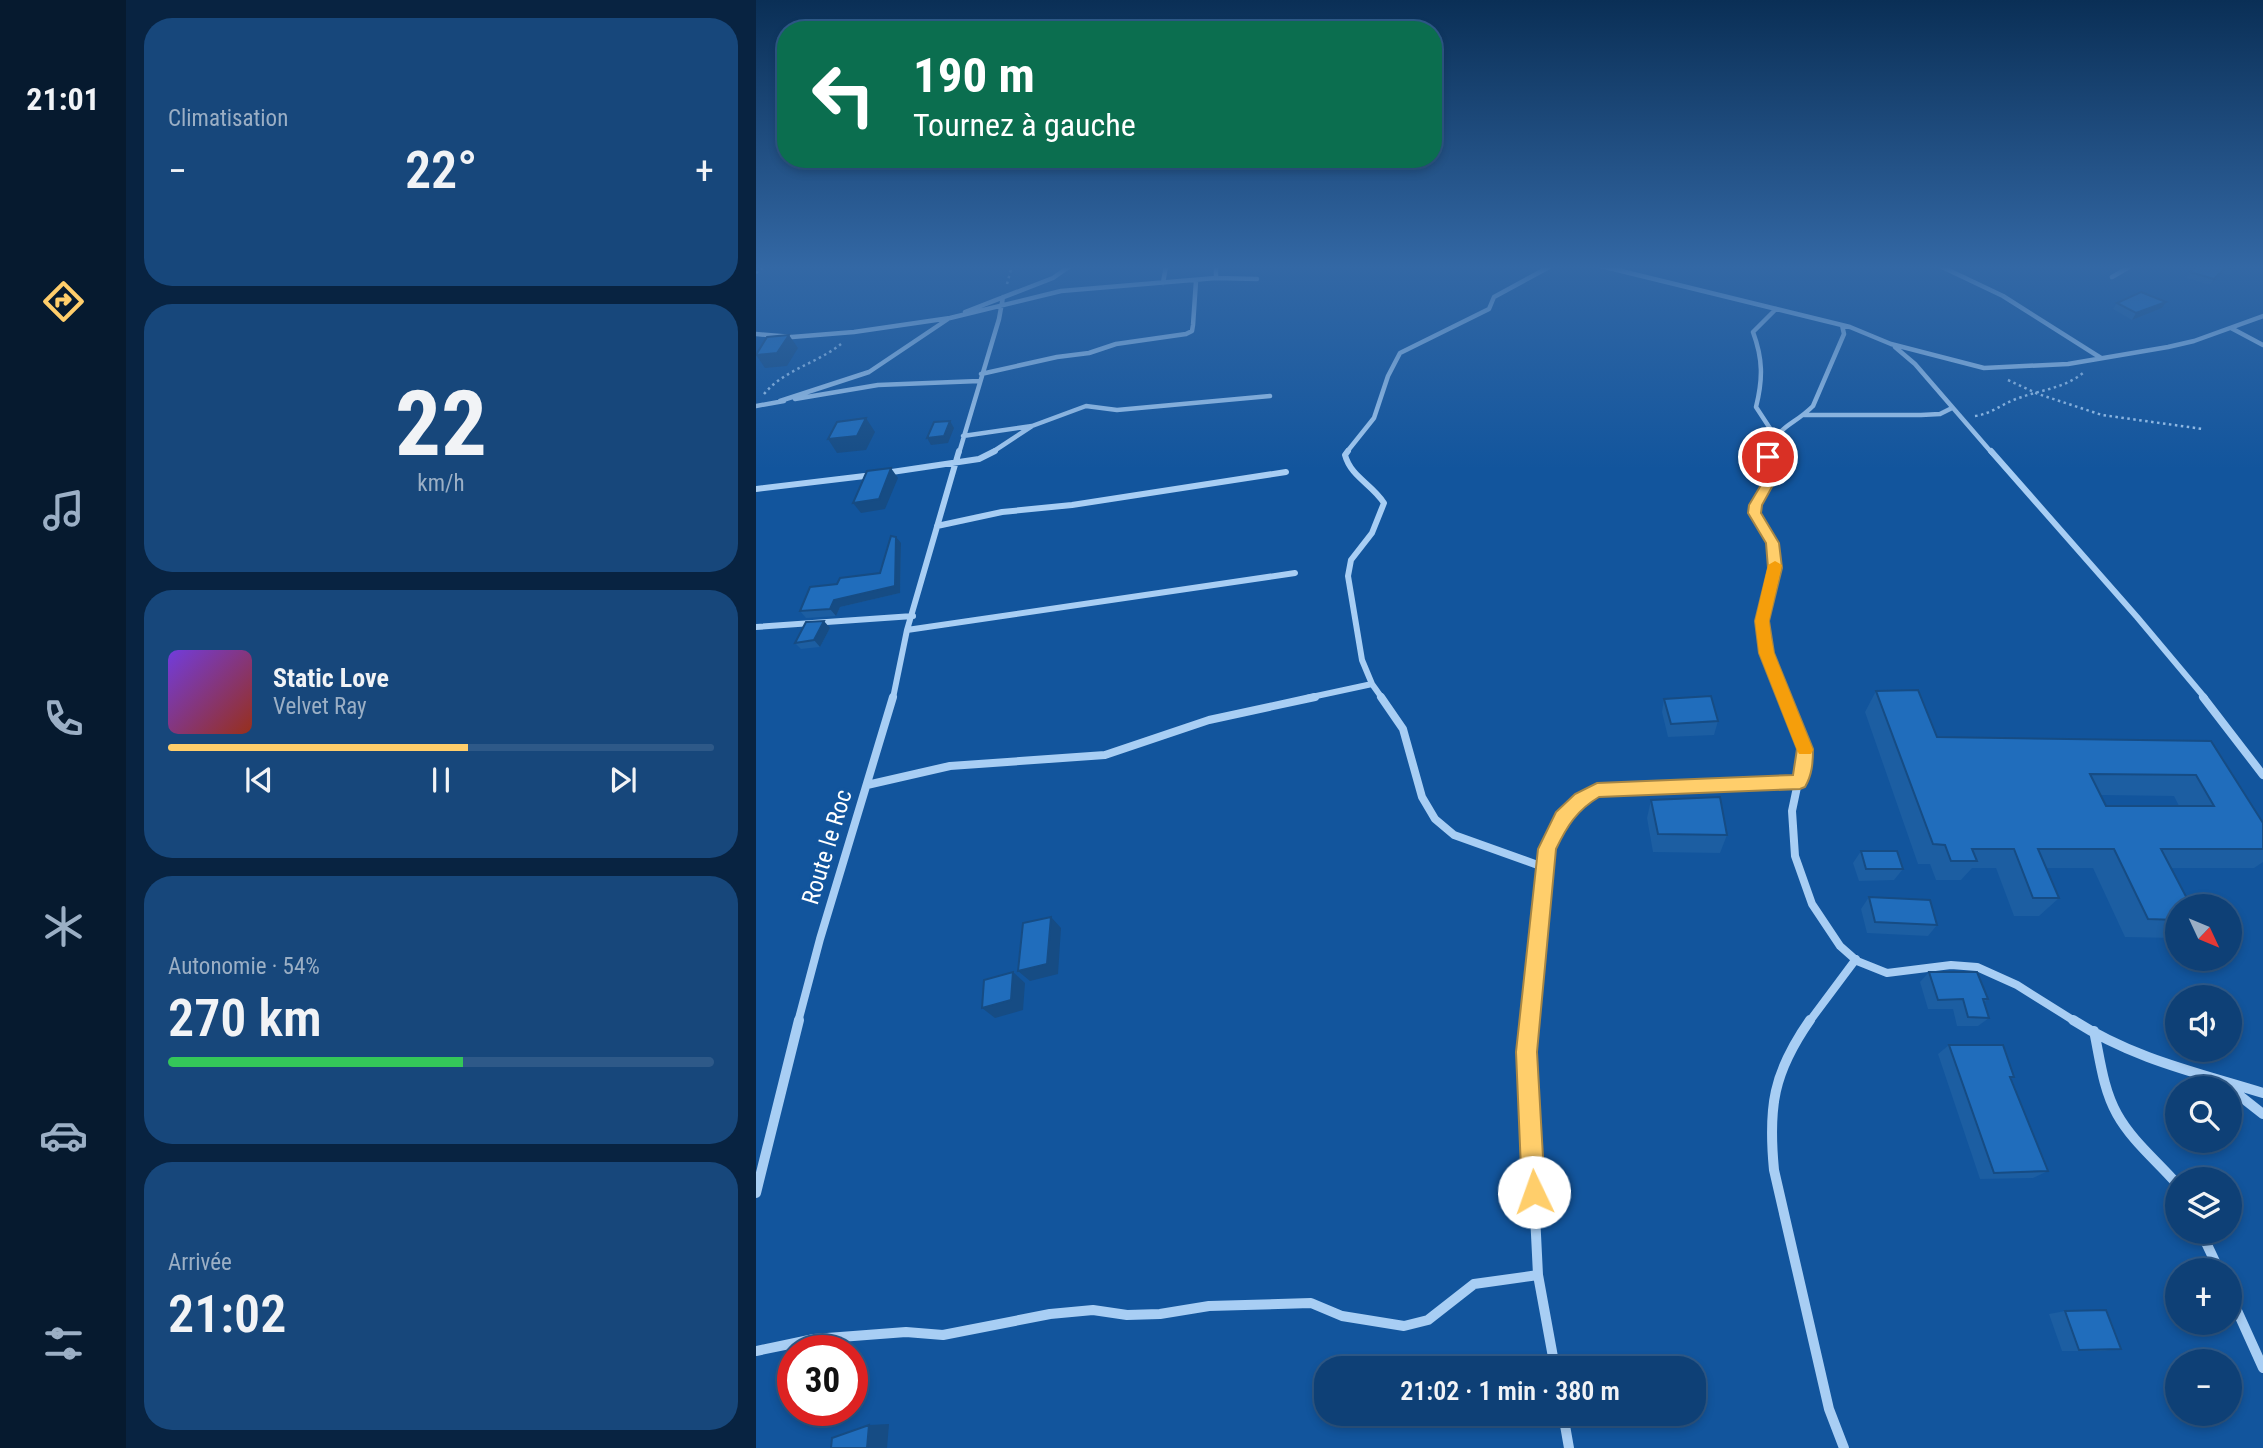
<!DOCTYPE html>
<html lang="fr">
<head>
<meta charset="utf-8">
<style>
  :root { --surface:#0e4076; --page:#17477b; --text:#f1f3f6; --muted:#9bafc5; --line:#2e5988; --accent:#ffce6b }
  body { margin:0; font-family:"Roboto Condensed",sans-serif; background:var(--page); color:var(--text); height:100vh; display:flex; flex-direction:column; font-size:26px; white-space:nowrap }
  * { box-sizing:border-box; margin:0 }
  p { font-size:23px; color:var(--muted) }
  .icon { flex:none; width:38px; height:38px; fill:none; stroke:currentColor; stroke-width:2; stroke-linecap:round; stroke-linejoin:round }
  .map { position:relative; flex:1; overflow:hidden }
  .side { display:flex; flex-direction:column; gap:18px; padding:18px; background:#082341; width:630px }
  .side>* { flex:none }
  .top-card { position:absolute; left:21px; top:21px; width:665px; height:147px; border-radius:28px; box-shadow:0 4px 10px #0003,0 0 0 2px var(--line); background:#0b6e4f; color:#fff; overflow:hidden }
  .needle { width:46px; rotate:134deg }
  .controls { position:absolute; left:1409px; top:894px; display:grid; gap:14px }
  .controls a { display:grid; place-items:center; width:77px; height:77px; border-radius:50%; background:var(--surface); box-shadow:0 4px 10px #0003,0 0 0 2px var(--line); font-size:35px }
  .speed { position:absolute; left:21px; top:1335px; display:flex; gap:14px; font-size:35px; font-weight:700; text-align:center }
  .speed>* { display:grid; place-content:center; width:91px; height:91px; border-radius:50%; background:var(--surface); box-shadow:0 4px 10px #0003,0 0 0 2px var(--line); line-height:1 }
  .speed .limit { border:10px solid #d22; background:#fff; color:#111 }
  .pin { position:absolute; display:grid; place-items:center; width:60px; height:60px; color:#fff; margin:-30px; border:4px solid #fff; border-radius:50%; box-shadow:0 2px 7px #0007 }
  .me { position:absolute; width:77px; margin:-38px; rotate:357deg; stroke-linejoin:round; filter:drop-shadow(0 0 5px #0008) }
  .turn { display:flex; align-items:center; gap:24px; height:147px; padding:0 21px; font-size:32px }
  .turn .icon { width:91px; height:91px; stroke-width:2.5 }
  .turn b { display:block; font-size:49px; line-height:60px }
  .big { font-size:52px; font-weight:600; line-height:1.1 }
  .side .card { flex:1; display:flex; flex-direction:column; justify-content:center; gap:10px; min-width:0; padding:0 24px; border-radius:28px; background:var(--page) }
  .side .dial { align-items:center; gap:0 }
  .dial b { font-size:91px; line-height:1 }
  .song { display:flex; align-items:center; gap:21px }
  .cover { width:84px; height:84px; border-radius:10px; background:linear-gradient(135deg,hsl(260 70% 55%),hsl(10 70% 35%)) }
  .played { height:7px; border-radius:4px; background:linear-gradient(90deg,var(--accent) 55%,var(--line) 55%) }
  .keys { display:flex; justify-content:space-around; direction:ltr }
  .heat { display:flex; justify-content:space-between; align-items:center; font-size:38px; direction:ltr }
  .charge { height:10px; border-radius:5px; background:linear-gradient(90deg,#34c759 54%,var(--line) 0) }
  .trip { position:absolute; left:558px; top:1356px; width:392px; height:70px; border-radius:28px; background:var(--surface); box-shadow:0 4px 10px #0003,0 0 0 2px var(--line); font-weight:600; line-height:70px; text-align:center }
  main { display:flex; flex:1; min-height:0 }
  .tab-bar { display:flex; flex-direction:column; width:126px; justify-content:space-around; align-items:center; background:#061a2f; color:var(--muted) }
  .tab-bar .icon { width:49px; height:49px }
  .tab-bar .active { color:var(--accent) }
  .tab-bar b { font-size:32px; color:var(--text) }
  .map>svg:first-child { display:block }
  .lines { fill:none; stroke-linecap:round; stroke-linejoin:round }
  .path { stroke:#a8cef4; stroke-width:2.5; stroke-dasharray:2.5 3.5; stroke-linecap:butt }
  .street-far3 { stroke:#a8cef4; stroke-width:4.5 }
  .street-far2 { stroke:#a8cef4; stroke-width:6 }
  .street-far1 { stroke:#a8cef4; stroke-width:8 }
  .street { stroke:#a8cef4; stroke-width:10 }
  .wall { fill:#1c5ea2; fill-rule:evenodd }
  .shaded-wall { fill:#164c84 }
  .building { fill:#206dbc; stroke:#164c84; stroke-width:2; fill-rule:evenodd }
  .route { fill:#ffce6b; stroke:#a68646; stroke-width:2 }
  .slow { fill:#f59e0b }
  .labels { text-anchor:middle; stroke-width:7; stroke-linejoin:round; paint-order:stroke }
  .street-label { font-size:24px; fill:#fff; stroke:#12559d }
</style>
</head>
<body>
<main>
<nav class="tab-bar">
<b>21:01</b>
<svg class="icon active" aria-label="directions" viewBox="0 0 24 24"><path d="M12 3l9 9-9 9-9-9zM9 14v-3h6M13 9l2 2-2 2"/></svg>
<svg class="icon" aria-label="music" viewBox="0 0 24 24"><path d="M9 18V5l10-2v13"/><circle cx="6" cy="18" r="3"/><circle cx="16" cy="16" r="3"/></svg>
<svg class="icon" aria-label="phone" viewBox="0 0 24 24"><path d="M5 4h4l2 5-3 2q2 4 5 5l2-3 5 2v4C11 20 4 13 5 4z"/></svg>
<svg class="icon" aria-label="climate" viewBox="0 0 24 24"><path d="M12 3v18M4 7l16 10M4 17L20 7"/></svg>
<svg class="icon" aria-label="car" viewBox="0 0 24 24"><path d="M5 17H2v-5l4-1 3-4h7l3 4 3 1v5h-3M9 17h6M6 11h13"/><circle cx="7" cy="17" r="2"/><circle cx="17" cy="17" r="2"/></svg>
<svg class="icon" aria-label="filters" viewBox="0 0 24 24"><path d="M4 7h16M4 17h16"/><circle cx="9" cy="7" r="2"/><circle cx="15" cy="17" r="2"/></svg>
</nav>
<section class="side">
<div class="card"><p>Climatisation</p>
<div class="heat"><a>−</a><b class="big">22°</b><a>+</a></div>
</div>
<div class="card dial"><b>22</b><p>km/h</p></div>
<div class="card">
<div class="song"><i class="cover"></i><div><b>Static Love</b><p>Velvet Ray</p></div></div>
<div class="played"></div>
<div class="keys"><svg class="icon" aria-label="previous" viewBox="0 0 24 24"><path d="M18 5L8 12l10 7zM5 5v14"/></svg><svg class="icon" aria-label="pause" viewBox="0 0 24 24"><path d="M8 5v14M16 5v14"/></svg><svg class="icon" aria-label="next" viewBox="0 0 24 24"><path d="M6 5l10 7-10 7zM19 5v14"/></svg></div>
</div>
<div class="card"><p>Autonomie · 54%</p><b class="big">270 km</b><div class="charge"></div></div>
<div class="card"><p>Arrivée</p><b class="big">21:02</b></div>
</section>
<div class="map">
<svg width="1507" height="1448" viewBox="0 0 1507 1448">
  <rect width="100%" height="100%" fill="#12559d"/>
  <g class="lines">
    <path class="path" d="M0,273L9,266
      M251,284L256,266
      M1252,380L1282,394L1346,415L1447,429
      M8,394C29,369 60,364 85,344
      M1219,416C1235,414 1246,404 1260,399C1283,390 1307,389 1327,373"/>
    <path class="street-far3" d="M845,266L1094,327L1135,344L1228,368L1312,364L1412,347L1438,341L1507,316
      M1184,266L1247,296L1345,358
      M1356,277L1375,266
      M460,278L501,279
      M407,283L410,266
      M209,312L297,278L314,266
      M1475,328L1507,345
      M0,334L36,337L98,332L194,318L305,291L460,278V266
      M1139,347L1159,364L1236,453
      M225,374L301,357L333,353L360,344L430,334L436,331L437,325L440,281
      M39,399L122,385L223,381
      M24,401L113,372L192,319
      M0,406L28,401
      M1048,415H1165L1184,414L1196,408
      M207,436L276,426
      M1019,436L1000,407C1007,379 1007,359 997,332L1020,309
      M203,453L243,319L247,297
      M235,453L276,426L330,406L361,410L514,396
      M590,453L618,418L632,376L644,353L733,309L738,297L795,266
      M1012,453C1025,422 1036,427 1057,406L1088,334L1086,325"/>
    <path class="street-far2" d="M592,451L589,455C595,477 616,484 628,503L616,533L595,560L592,576L606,660L616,684L626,698
      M1013,451L1011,485L999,505V513L1016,543L1019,568L1006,621L1011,653L1029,698
      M1235,451L1381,617L1449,698
      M129,473L223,459L239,451
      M0,489L117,475
      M181,526L246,512L316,505L530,472
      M0,627L157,616
      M151,630L539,573
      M137,698L151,630L203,451
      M551,698L616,684"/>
    <path class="street-far1" d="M625,697L647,729L666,797L679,819L698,835L790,868
      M1028,697L1049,749L1036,811L1039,856L1056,904L1084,946L1101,961L1131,973L1195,965L1221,967L1261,985L1320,1022
      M1447,697L1507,775
      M111,785L194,766L349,755L453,720L559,697
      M42,1022L64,939L137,697
      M774,1022L791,849L806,818L825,799L841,790L1043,782
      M1053,1022L1100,959"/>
    <path class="street" d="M774,1020L771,1052L782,1275L799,1368
      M1054,1020C1017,1073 1012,1107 1018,1170L1073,1409L1088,1448
      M1317,1020C1378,1059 1439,1072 1507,1093
      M1338,1031C1344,1059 1347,1089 1361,1114C1376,1141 1401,1161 1421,1184
      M1465,1081L1507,1114
      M0,1193L43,1020
      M1445,1232L1463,1270
      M1474,1295L1507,1368
      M0,1351L58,1339L150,1332L187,1335L294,1314L337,1310L371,1315L404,1314L453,1306L555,1303L586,1316L648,1326L672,1320L718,1284L782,1275
      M807,1414L813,1448"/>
  </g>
  <path class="wall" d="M1440,266H1481L1473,275L1466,273L1454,285L1431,278L1434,272Z
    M1361,303L1406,308L1376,320L1357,309Z
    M145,543L144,593L84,607L80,616L50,618L44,611L81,584L124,573Z
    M74,628L64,647L45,649L39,643Z
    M1120,691L1181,737L1455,741L1507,823V862L1498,868H1415L1421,906V935L1417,938L1369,937L1337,868H1290L1303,898L1283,916H1258L1240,868H1216L1205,880H1180L1174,864H1162L1109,712ZM1345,795L1418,796L1423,806H1350Z
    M908,699L962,721L958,735L912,737L906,712Z
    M895,800L971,835L964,853L897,852L891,818Z
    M1105,851L1147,869L1138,880L1103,881L1097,863Z
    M1113,897L1181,925L1172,936L1111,933L1105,909Z
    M1173,972L1232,999L1228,1002L1233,1018L1222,1026H1201L1197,1009H1172L1164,982Z
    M1193,1045L1258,1077L1255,1079L1292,1171L1277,1178L1224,1179L1182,1054Z
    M1309,1311L1365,1349L1346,1351H1306L1293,1314Z"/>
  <path class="shaded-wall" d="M1470,267L1466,273L1454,285L1458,279Z
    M1410,302L1406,308L1376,320L1380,313Z
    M33,335L42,348L31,366L9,368L0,355Z
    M110,418L119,432L110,450L81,453L72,439Z
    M194,421L198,428L192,443L175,445L171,438Z
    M135,468L142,478L129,509L105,513L97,503Z
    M140,537L145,543L144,593L84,607L80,616L74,609L78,600L139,586Z
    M68,621L74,628L64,647L58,640Z
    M295,917L305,928L302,974L274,981L262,971Z
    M257,972L269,983L267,1010L239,1018L226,1008Z
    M133,1424L131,1448H111L113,1425Z"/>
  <path class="building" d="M1440,266H1480L1477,269L1470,267L1458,279L1434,272Z
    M1385,292L1410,302L1380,313L1361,303Z
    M33,335L21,353L0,355L11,337Z
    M110,418L101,436L72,439L81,422Z
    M194,421L188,436L171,438L178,422Z
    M135,468L123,499L97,503L111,471Z
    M135,536L140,537L139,586L78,600L74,609L44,611L54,587L81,584L84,578L124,573Z
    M68,621L58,640L39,643L50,622Z
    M1162,690L1181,737L1455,741L1507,823V849H1405L1435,906H1421V920L1392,919L1358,849H1282L1303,898H1277L1258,849H1216L1221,861H1195L1189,845L1177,844L1120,691ZM1334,774L1440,775L1458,806H1350Z
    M955,696L962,721L915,724L908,699Z
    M964,797L971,835L902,834L895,800Z
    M1105,851H1141L1147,869H1110Z
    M1113,897L1174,900L1181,925L1119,922Z
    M295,917L291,964L262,971L267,923Z
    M257,972L255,1000L226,1008L228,980Z
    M1173,972H1221L1232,999H1227L1233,1018L1212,1017L1207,999L1182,1000Z
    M1193,1045H1247L1258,1077H1254L1292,1171L1238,1173Z
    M1350,1310L1365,1349L1323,1350L1309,1311Z
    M113,1425L111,1448H75L76,1438Z"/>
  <linearGradient id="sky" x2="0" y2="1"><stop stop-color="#0a2f56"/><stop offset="0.57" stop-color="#3368a5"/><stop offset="1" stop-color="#3368a5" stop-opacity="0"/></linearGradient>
  <rect width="1507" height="469" fill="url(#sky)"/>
  <path class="route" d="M1012,453L1017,457V485L1006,505L1005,513L1023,543L1026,568L1013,621L1018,653L1057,749C1057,763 1056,775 1049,787L1044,789L843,797C821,810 811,826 800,849L781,1052L789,1192L786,1200L778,1204L770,1200L766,1192L760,1052L782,849L800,812L819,794L841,783L1037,775L1041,749L1003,653L999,621L1012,568L1010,543L992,513L993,505L1005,485L1006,457Z"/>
  <path class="slow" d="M1019,561L1026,565L1013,621L1015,637L1018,653L1057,750L1055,754H1043L1041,750L1003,653L999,621L1012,565Z"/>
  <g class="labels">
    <g class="street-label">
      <text transform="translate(71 847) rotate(-73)" y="8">Route le Roc</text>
    </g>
  </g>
</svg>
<div class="controls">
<a><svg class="needle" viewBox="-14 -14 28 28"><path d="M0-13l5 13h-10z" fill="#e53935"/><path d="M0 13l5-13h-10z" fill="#9bafc5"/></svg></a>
<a><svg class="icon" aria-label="sound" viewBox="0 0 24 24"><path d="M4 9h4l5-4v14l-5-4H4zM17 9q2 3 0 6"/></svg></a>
<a><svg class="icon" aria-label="search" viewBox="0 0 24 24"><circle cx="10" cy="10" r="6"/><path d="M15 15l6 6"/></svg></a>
<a><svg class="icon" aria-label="layers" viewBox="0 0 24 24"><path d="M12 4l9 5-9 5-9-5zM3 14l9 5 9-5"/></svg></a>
<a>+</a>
<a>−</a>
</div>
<div class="speed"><div class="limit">30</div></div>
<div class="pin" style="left:1012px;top:457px;background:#d93025"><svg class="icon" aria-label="arrive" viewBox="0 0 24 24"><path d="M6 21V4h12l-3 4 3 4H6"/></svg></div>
<svg class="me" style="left:778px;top:1192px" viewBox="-20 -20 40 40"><circle r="19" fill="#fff"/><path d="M0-13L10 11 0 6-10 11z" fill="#ffce6b"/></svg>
<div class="trip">21:02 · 1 min · 380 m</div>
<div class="top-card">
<div class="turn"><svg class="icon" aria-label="left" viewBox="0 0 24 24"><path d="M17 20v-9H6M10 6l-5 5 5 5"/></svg><div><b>190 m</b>Tournez à gauche</div></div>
</div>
</div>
</main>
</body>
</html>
